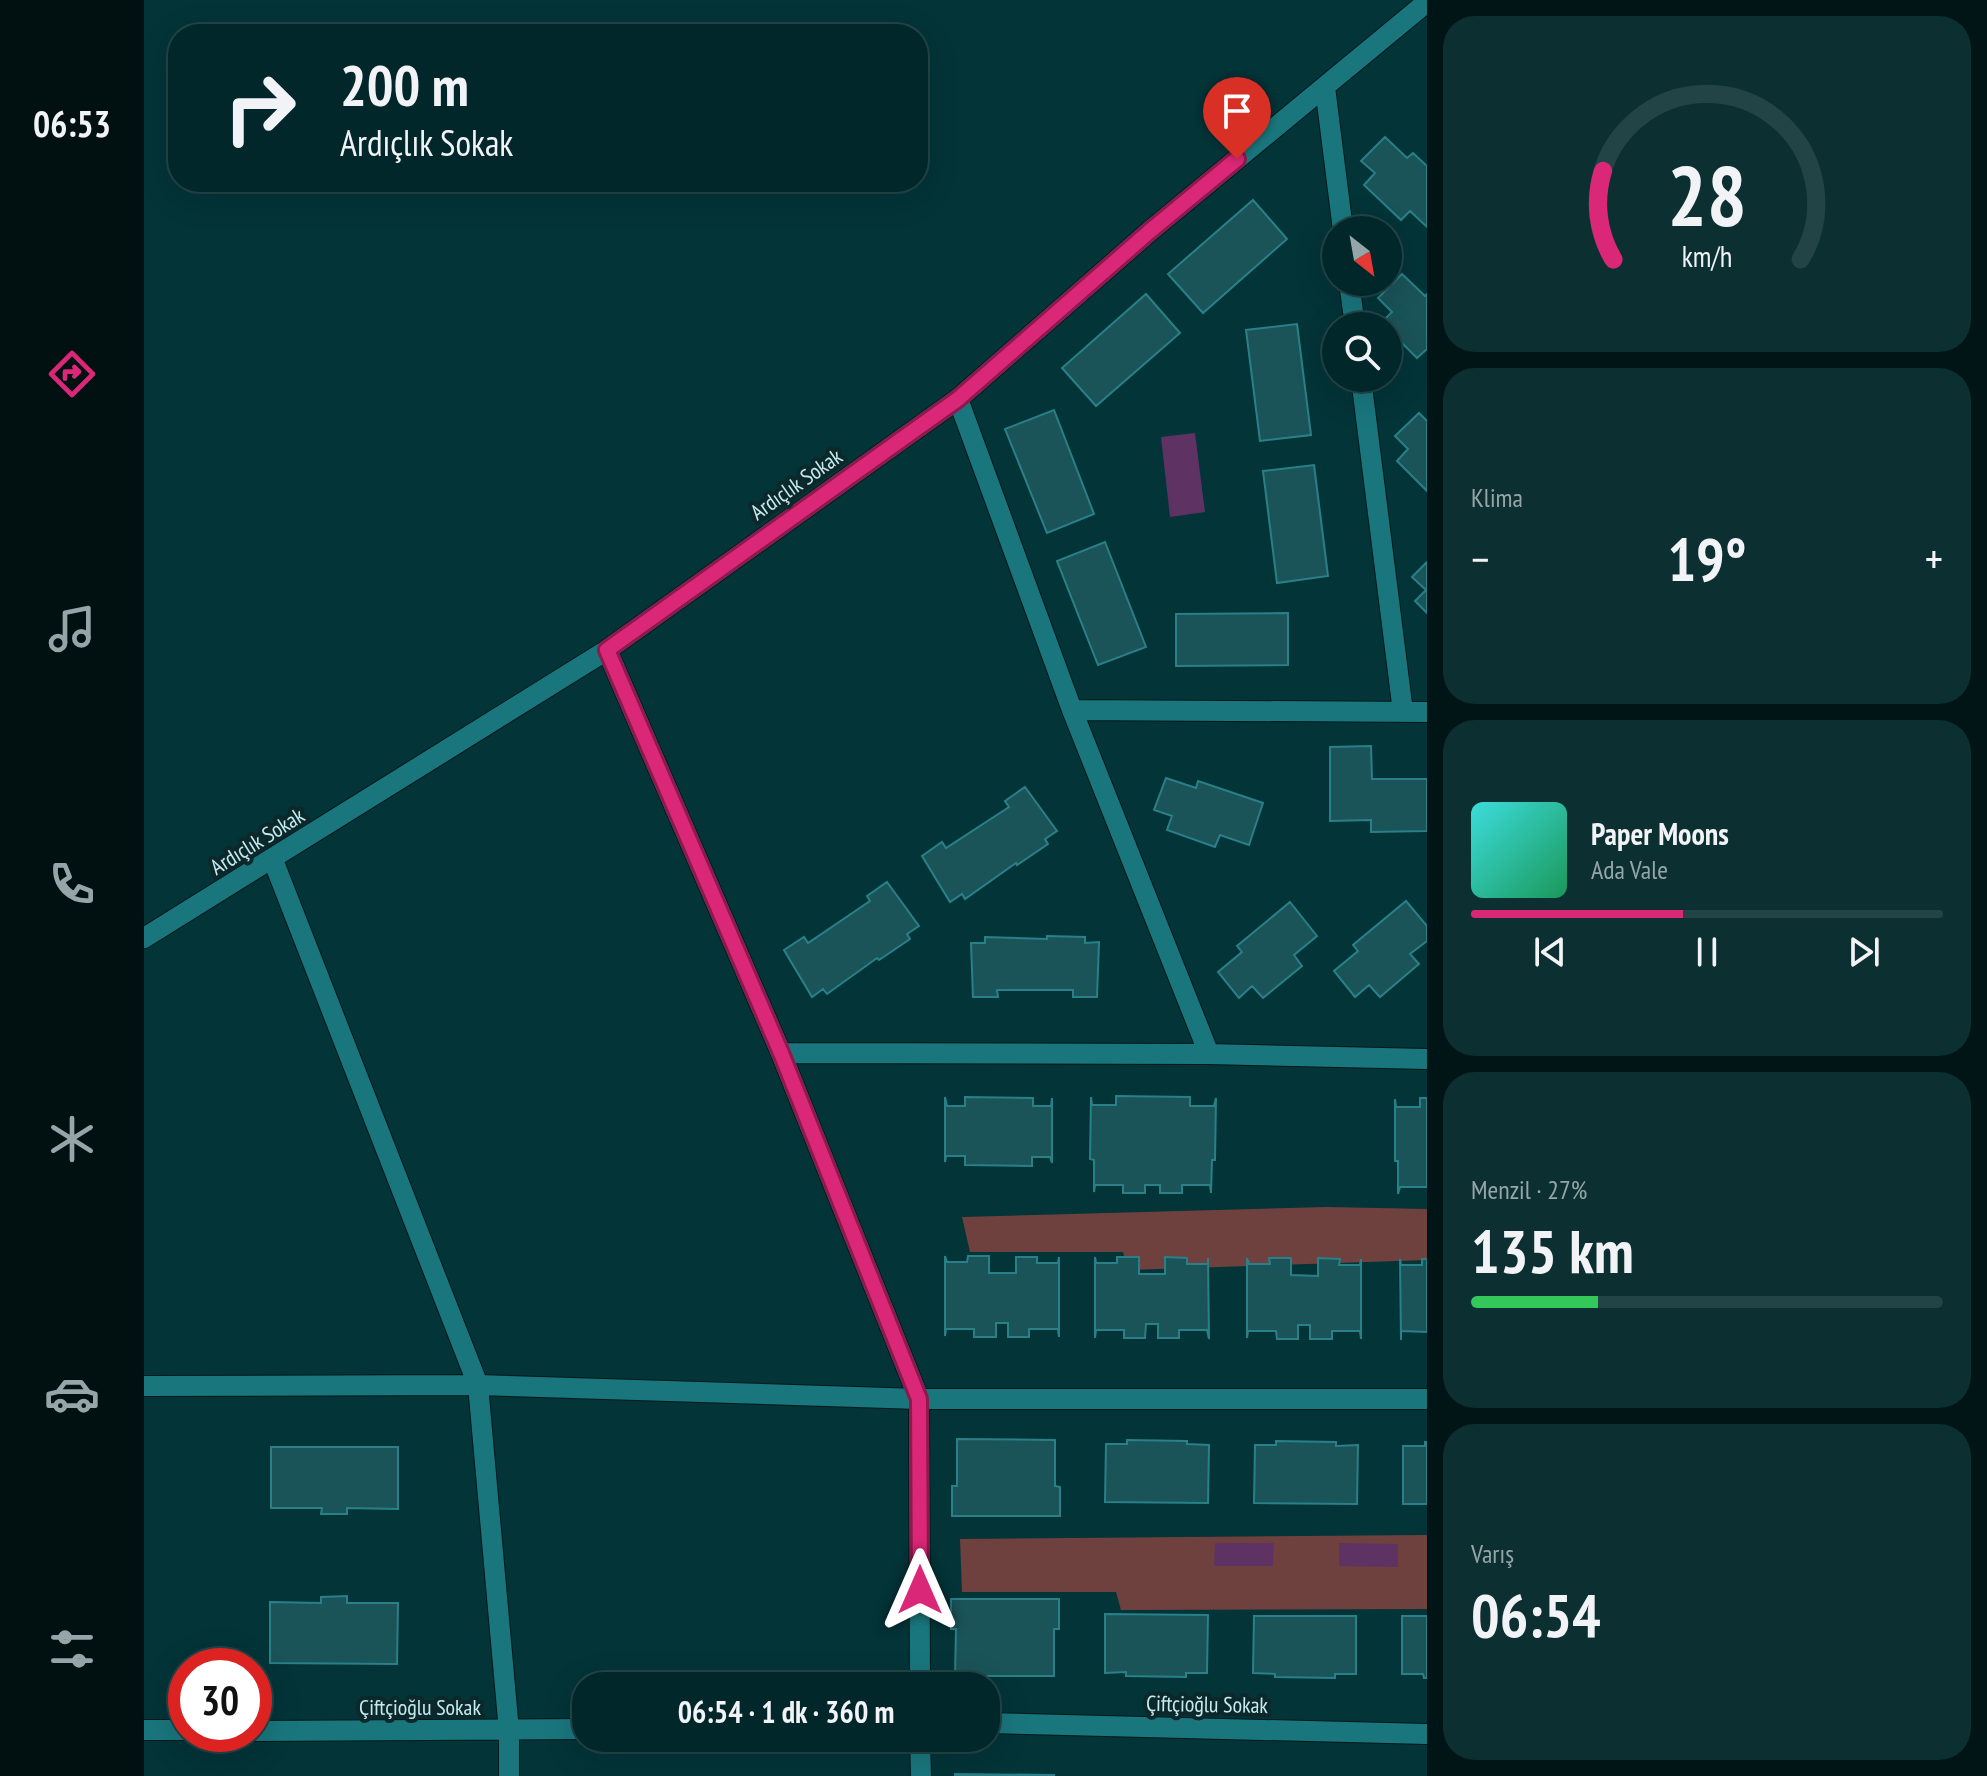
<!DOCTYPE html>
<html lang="tr">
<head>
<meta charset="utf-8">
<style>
  :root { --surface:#02272a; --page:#0c2f32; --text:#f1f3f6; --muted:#96a5a8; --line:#234447; --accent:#db2777 }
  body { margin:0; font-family:"PT Sans Narrow",sans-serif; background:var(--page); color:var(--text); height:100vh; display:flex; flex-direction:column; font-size:30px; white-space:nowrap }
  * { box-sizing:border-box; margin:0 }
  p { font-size:26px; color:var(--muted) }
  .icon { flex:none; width:44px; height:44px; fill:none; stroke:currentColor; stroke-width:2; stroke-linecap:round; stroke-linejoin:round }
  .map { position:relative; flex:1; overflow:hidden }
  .details { display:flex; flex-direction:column; gap:16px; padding:16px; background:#011517; width:560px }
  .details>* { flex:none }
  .hud { position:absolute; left:24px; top:24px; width:760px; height:168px; border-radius:32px; box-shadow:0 8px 32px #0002,0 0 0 2px var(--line); background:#02272a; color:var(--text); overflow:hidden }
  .needle { width:52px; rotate:149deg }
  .buttons { position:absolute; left:1178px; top:216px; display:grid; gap:16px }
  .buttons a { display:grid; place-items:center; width:80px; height:80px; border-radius:50%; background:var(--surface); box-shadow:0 8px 32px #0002,0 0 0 2px var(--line); font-size:40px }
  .speed { position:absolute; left:24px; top:1648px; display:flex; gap:16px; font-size:40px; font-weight:700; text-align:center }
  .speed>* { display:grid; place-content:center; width:104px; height:104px; border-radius:50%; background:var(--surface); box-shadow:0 8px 32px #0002,0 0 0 2px var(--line); line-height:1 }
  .speed .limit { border:12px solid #d22; background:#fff; color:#111 }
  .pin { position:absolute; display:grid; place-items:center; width:68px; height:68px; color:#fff; margin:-82px -34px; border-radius:50% 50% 50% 0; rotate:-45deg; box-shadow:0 0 8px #0007 }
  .pin .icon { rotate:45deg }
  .me { position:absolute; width:88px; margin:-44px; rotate:0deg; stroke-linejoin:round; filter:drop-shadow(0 0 6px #0008) }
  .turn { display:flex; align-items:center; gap:28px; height:168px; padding:0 40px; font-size:36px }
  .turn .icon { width:104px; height:104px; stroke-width:2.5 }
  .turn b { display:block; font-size:56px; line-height:68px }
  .big { font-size:60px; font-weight:700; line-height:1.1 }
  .details .tile { flex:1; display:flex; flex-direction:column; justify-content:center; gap:12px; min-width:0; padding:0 28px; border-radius:32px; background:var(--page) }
  .details .dial { align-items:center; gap:0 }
  .dial svg { height:208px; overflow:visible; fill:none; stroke:var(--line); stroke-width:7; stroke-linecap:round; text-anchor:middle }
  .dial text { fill:var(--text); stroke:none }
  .song { display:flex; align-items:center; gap:24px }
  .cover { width:96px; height:96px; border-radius:12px; background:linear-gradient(135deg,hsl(180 70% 55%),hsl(150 70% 35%)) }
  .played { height:8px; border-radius:4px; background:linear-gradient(90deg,var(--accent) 45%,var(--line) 45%) }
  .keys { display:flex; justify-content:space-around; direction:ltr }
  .heat { display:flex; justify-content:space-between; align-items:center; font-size:44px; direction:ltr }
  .charge { height:12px; border-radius:6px; background:linear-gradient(90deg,#34c759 27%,var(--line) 0) }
  .trip { position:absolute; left:428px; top:1672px; width:428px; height:80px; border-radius:32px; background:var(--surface); box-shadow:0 8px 32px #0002,0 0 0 2px var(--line); font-weight:700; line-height:80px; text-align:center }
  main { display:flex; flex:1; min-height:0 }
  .tabs { display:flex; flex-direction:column; width:144px; justify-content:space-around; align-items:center; background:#011011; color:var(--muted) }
  .tabs .icon { width:56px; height:56px }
  .tabs .active { color:var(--accent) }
  .tabs b { font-size:36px; color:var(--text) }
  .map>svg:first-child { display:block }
  .green { fill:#6f413e }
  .water { fill:#5f3264 }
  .building { fill:#1a5358; stroke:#298088; stroke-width:2 }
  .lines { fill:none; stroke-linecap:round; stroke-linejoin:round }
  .street-casing { stroke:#01191c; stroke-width:22 }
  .street { stroke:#1a767d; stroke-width:20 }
  .route-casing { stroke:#8e194d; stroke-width:20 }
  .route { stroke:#db2777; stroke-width:14 }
  .labels { text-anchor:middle; stroke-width:8; stroke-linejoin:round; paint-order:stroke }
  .street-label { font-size:22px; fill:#c4ebef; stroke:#0d282a }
</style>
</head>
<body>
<main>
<nav class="tabs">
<b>06:53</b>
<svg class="icon active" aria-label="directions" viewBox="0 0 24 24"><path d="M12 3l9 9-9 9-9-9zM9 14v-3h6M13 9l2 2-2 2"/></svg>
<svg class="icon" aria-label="music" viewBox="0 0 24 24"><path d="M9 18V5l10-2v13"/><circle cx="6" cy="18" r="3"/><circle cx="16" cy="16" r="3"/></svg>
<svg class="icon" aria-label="phone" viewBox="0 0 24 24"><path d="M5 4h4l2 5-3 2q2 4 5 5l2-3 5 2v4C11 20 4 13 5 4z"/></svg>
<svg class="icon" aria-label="climate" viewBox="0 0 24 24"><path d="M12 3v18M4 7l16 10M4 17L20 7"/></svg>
<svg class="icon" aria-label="car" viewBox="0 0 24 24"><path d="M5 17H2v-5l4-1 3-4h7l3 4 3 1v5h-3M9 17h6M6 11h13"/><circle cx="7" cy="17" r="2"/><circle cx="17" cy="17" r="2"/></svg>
<svg class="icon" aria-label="filters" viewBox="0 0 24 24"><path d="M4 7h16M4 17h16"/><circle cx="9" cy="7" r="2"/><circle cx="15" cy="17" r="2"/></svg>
</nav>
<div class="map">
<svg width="1283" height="1776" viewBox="0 0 1283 1776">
  <rect width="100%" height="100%" fill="#033438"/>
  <path class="green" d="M1183,1207L1283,1209V1260L984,1270L979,1252H826L818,1217Z
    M1283,1535V1609L977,1610L972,1592H818L816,1539Z"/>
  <path class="water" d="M1051,433L1061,512L1026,517L1017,437Z
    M1071,1543H1130L1129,1566H1070Z
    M1195,1543L1254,1544V1567L1195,1566Z"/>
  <path class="building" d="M1241,137L1263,158L1269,153L1283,166V227L1266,211L1257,220L1220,185L1231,173L1217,161Z
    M1109,200L1143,239L1059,313L1024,274Z
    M1258,274L1281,296L1283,294V349L1273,358L1244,329V326L1237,323L1248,312L1234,298Z
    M1002,294L1036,333L952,406L918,368Z
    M1153,324L1167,435L1116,441L1102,330Z
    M910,410L950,514L903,533L861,429Z
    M1275,413L1283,421V491L1253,461L1264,449L1251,436Z
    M1170,465L1184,576L1133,583L1119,471Z
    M961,542L1002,647L954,665L913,561Z
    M1283,562V613L1271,601L1282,590L1268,577Z
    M1144,613V665L1032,666V614Z
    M1227,746L1228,779H1283V831L1227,832V820L1186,821V747Z
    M1022,778L1052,788L1054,781L1119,803L1105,845L1076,835L1071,847L1023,830L1028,816L1010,810Z
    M881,787L913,831L901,839L904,844L873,865L872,863L821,899L818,894L806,902L778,856L798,842L802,848L865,807L861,801Z
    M743,882L775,926L763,934L766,939L735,960L733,958L683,994L679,989L668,997L640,950L660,937L664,943L726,901L723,896Z
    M1262,901L1283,926V941L1266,954L1275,964L1236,997L1225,985L1211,997L1190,971L1214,951L1209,945Z
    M1146,902L1173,936L1150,955L1158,966L1119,998L1108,986L1095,998L1074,972L1098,952L1093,946Z
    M903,936L941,937V943L955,942L953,997H929V990H853L854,997H829L827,943H841V937L903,939Z
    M972,1096L1046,1097V1106H1070L1072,1098L1071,1160H1068L1067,1193L1066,1185H1038V1193H1016V1185H1001V1193H979V1185H951L950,1192V1160L946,1159L947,1097L948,1105H972Z
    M801,1097L803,1106H821V1097L889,1098V1106H907L908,1098V1163L906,1157H888V1166L821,1165V1156H802L801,1162Z
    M1276,1098H1283V1187H1256L1254,1194V1161H1251V1099L1252,1107H1276Z
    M801,1256L803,1262H823L824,1256H845V1273H872V1257H893V1263H914L915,1257V1337L914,1329H885V1337H864V1323H852V1337H830V1329H802L801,1336Z
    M951,1257L952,1263H973V1257H995V1274H1021V1257L1043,1258V1264H1064V1258L1065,1339L1063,1330H1035V1338H1014V1324H1002L1001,1338H980V1330H952L951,1338Z
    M1103,1258L1105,1264H1126L1125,1258H1147V1275L1174,1276V1258L1196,1259L1195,1265H1216L1217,1259V1339L1216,1331H1188V1339H1166V1325H1154V1339H1133L1132,1331H1104L1103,1338Z
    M1256,1259L1257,1265H1278V1259H1283V1332L1257,1331V1340Z
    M813,1439L911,1440V1486L916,1487V1516H808V1486H813Z
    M983,1440L1043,1441V1444L1065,1445L1064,1503L961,1502L962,1444H983Z
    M1132,1441L1192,1442V1446L1214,1445L1213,1504L1110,1503L1111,1445H1132Z
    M1281,1442H1283V1504H1259V1446H1281Z
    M127,1447H254V1509L203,1508V1514H177L178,1508H127Z
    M203,1596V1603H254L253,1664L126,1663V1602L177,1603V1597Z
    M807,1599H915V1629H910V1676H811L812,1629H807Z
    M961,1614L1064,1615L1063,1673H1042V1677L982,1676V1672L961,1673Z
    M1110,1616H1212V1674H1191V1678L1131,1677V1674L1109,1673Z
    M1258,1616H1283V1678H1280L1279,1674H1258Z
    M811,1774L910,1775V1776H811Z"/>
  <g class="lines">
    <defs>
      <path id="street" d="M1181,87L1199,230
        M1205,282L1211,326
        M1217,378L1259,712
        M814,399L928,710L1065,1054
        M463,650L637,1053L775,1399L776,1686
        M928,710L1283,712
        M129,860L334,1385L365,1731V1776
        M0,938L463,650L814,399L1006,231L1283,2
        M637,1053L1065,1054L1283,1059
        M0,1386L334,1385L775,1399H1283
        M842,1723L1283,1734
        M0,1730H42
        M110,1731L442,1729
        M776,1738L777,1776"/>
    </defs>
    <use href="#street" class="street-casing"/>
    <use href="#street" class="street"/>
  </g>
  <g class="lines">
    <defs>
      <path id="route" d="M776,1590L775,1399L637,1053L463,650L814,399L1006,231L1093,159"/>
    </defs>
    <use href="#route" class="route-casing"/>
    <use href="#route" class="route"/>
  </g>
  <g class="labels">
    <g class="street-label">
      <text transform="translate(652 484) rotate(-35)" y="8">Ardıçlık Sokak</text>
      <text transform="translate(113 841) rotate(-32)" y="8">Ardıçlık Sokak</text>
      <text transform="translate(1063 1704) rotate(1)" y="8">Çiftçioğlu Sokak</text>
      <text x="276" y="1715">Çiftçioğlu Sokak</text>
    </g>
  </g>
</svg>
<div class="buttons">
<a><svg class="needle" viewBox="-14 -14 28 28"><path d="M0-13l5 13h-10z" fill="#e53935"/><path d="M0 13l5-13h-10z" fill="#96a5a8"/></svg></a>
<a><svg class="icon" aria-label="search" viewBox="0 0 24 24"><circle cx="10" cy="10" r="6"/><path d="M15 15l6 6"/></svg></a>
</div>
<div class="speed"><div class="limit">30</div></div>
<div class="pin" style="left:1093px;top:159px;background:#d93025"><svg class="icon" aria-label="arrive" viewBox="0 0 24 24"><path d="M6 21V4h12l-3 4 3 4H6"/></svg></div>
<svg class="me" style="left:776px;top:1590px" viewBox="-20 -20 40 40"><path d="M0-17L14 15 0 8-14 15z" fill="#db2777" stroke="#fff" stroke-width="4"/></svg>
<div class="trip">06:54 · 1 dk · 360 m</div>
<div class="hud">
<div class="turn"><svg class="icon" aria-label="right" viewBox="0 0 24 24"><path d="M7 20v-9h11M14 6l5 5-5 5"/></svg><div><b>200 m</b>Ardıçlık Sokak</div></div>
</div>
</div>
<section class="details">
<div class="tile dial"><svg viewBox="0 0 100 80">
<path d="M14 69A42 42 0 1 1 86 69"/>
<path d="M14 69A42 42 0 0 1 10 35" stroke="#db2777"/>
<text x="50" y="56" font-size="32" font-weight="700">28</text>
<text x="50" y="72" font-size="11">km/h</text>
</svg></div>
<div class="tile"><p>Klima</p>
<div class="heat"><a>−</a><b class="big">19°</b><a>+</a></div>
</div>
<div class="tile">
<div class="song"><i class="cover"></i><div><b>Paper Moons</b><p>Ada Vale</p></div></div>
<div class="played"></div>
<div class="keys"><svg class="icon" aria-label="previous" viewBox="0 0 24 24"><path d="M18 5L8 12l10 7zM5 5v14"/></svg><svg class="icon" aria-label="pause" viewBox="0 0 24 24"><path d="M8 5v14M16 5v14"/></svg><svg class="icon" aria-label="next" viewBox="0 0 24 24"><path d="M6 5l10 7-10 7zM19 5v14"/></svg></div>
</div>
<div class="tile"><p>Menzil · 27%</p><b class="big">135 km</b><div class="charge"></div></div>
<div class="tile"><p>Varış</p><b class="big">06:54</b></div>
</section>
</main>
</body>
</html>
